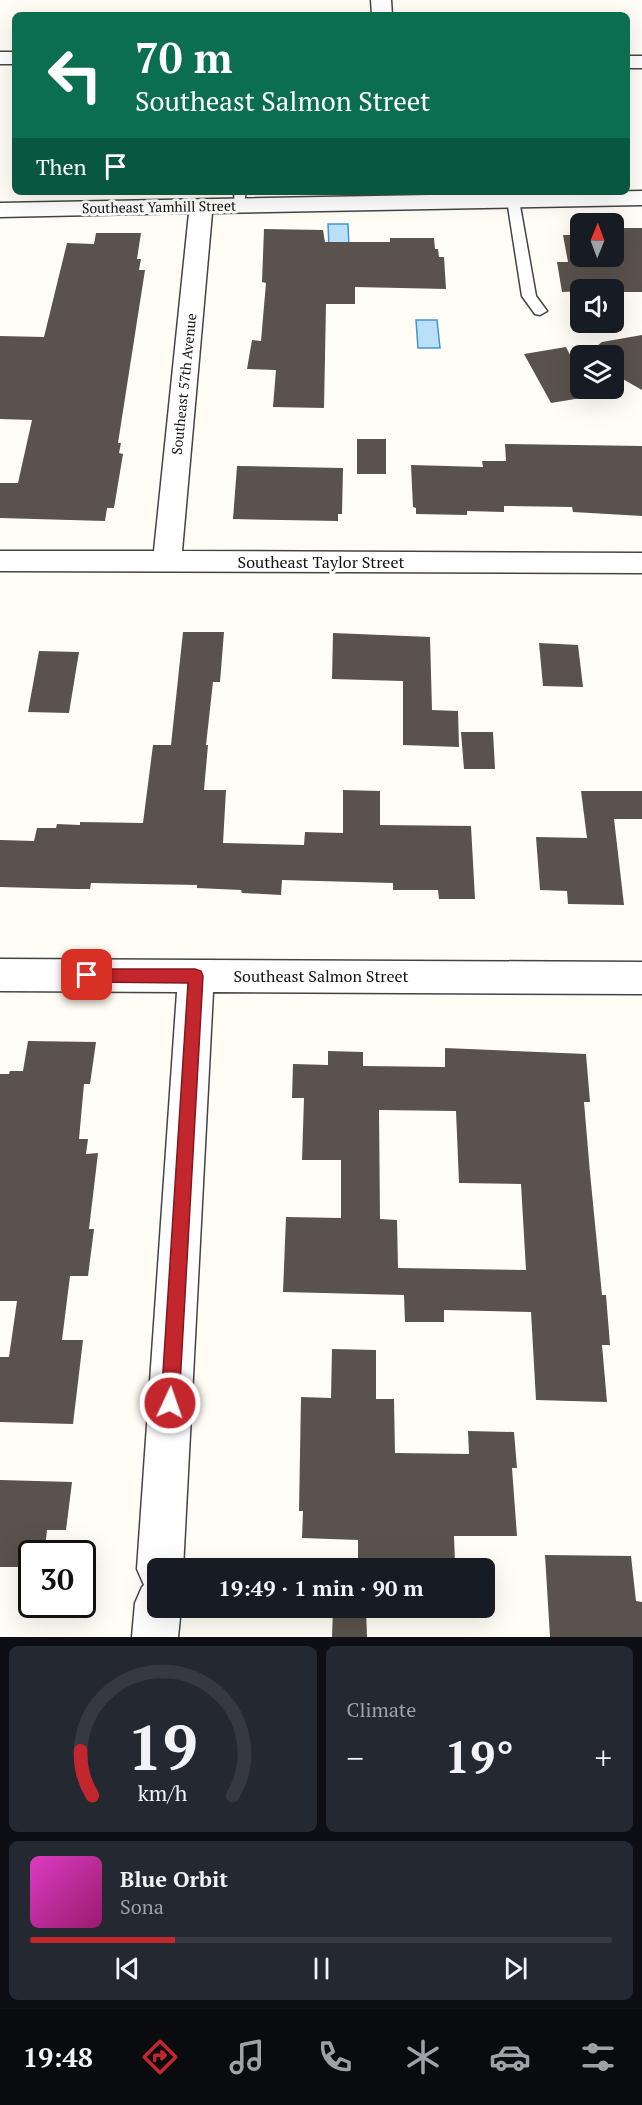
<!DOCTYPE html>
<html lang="en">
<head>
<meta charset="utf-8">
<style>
  :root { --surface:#171b24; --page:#242831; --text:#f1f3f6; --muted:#9ea1a6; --line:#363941; --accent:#c4262e }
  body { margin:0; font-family:"PT Serif",serif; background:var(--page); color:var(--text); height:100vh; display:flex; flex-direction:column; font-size:22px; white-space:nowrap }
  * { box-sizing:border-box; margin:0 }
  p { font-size:20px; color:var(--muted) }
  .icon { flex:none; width:33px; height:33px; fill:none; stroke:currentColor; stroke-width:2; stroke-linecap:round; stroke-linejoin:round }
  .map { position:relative; height:1637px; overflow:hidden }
  .panel { display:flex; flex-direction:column; gap:9px; padding:9px; background:#0d0f14; flex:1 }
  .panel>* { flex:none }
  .top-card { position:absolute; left:12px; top:12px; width:618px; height:183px; border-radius:9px; box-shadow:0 6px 24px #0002; background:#0b6e4f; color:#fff; overflow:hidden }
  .needle { width:39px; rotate:1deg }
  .buttons { position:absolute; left:570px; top:213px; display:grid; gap:12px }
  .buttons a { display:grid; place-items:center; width:54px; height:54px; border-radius:9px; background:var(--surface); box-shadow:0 6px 24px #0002; font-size:30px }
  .speed { position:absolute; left:18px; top:1540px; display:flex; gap:12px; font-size:30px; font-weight:700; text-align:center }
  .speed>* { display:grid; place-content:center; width:78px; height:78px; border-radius:50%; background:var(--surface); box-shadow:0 6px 24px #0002; line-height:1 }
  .speed .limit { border:3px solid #111; border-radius:9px; background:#fff; color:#111 }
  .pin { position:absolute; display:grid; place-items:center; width:51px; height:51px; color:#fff; margin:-26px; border-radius:12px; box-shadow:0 3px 9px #0006 }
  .me { position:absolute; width:66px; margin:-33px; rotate:3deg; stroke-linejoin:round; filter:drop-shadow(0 0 4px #0008) }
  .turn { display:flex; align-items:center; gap:21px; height:126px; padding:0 24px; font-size:27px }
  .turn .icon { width:78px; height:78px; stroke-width:2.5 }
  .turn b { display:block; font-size:42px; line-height:51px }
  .then { display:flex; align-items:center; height:57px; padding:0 24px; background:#0003; gap:12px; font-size:22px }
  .big { font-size:45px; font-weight:600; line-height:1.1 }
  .panel .card { flex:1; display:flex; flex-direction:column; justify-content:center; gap:9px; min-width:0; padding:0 21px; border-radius:9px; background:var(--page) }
  .panel .dial { align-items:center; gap:0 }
  .dial svg { height:156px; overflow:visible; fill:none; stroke:var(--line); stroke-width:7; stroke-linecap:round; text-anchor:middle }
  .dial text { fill:var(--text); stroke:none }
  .song { display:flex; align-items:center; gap:18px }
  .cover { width:72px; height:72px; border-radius:9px; background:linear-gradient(135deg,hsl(310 70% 55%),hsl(320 70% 35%)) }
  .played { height:6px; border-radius:3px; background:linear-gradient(90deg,var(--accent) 25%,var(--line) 25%) }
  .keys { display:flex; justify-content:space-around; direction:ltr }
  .heat { display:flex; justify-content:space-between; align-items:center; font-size:33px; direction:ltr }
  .panel .tiles { flex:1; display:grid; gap:9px; grid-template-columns:1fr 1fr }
  .card:last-child { grid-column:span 2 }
  .trip { position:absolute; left:147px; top:1558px; width:348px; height:60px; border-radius:9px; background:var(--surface); box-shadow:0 6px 24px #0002; font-weight:600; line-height:60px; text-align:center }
  .menu { display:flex; height:96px; justify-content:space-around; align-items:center; background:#090b0e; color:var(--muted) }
  .menu .icon { width:42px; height:42px }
  .menu .active { color:var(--accent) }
  .menu b { font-size:27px; color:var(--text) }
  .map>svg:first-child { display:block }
  .water { fill:#b9e0f7; stroke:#3f96cf; stroke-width:1.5 }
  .building { fill:#5a524d; fill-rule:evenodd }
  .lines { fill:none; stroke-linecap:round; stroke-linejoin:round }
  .service-casing { stroke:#444; stroke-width:3 }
  .minor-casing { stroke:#444; stroke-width:3 }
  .tertiary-casing { stroke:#444; stroke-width:3 }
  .service { fill:#fff; fill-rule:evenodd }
  .minor { fill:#fff; fill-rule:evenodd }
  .tertiary { fill:#fff; fill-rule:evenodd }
  .route { fill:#c4262e; stroke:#7f191e; stroke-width:1.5 }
  .labels { text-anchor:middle; stroke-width:6; stroke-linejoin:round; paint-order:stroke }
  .far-street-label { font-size:14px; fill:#111; stroke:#fff }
  .street-label { font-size:16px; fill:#111; stroke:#fff }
</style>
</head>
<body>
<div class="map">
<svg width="642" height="1637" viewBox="0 0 642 1637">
  <rect width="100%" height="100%" fill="#fffdf5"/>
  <path class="water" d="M328,224H348L349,247L329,248Z
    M416,320H437L440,348H418Z"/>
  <path class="building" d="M572,228H580V256H614V228H642V292H614V290L562,292L557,262H568L563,235H573Z
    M264,229L323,230L325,242H390V238H434L435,249H438L439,257H444L446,289L355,287V304H326L324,408L273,407L276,370L247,369L252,340L261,341L266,283L262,282Z
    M96,233H141L137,259H141L139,270H145L118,443H121L119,453L123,454L114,508H107L105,521L0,518V483H18L32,420L0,419V336L44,337L67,243L94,244Z
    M642,335V390L614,374V356H584L602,342Z
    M566,347L580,374V388H589L593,396L551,403L524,354Z
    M357,439H386V474H357Z
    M505,444L642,446V516L573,512L572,507L504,506V512L467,511V515L416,514V508L413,507L411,465L483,467L482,461H506Z
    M237,466L343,468L342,514H338V521L233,519Z
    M183,632H224L220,682H213L206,745H208L204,790H226L223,843L304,845L305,832L343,833V790L380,791V825L471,826L475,899H439L438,890H393V883L282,880L281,895L242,893L241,890L197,888V885L91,883L90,889H75L0,887V840L34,841L37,828H56L57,824L80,825V822L143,823L153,745H171Z
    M333,633L430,637L432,710L458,711L459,747L403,745V681L332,679Z
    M539,643L578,645L583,687L543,686Z
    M39,651L79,652L69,713L28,712Z
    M461,732H493L495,769H464Z
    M581,791H642V819H614L624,905L568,904L567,891L540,890L536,837L587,838Z
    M28,1041L96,1042L90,1084H84L79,1139H88L86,1154L98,1153L89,1229H94L88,1276H70L62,1340H83L73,1424L0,1422V1357H9L17,1301H0V1074H9L10,1071H23Z
    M445,1048L586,1054L590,1102H584L590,1173L602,1295H606L610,1345H602L607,1402L536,1400L531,1312L444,1310V1322H405L404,1295L283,1292L286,1217L341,1218V1160H302L304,1098H292L293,1064L328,1065V1051L363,1052V1066L445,1067ZM379,1110L456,1111L459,1183L521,1184L526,1270L398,1268L397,1220L380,1219Z
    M332,1349L376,1350V1399H394L395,1453L469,1454L468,1431L514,1432L517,1468H512L517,1536H454L455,1562L358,1560V1540L302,1538L303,1511H299L301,1397L331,1398Z
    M0,1480L72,1482L66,1530H47L45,1548H34L32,1567H0Z
    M545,1555L631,1556L636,1601L642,1602V1637H550Z
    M333,1608H366L367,1637H332Z"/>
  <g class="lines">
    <defs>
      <path id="service" d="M234,192H246L243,208H235Z
        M513,196L519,200L536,296L547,311L540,315L535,314L522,296L507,200Z"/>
      <path id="minor" d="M371,0H391L392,15H372Z
        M642,191V205L212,213L182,551L642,553V573L0,571V551H154L189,213L0,217V203Z
        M0,959L642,962V994L213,992L183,1569H158V1608H181L178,1637H132L135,1603L142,1587L144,1585L137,1569L177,992L0,991Z"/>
      <path id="tertiary" d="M0,52H15V64H0Z
        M627,56H642V68H627Z"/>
    </defs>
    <use href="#service" class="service-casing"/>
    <use href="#minor" class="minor-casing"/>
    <use href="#tertiary" class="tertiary-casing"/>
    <use href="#service" class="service"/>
    <use href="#minor" class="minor"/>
    <use href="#tertiary" class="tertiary"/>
  </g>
  <path class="route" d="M87,969H195L201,971L203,976L179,1403L176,1409L170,1412L163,1409L161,1403L188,983L87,982L82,980L79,975L82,971Z"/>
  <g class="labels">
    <g class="far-street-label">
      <text transform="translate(159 207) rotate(-1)" y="5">Southeast Yamhill Street</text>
      <text transform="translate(184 384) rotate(-84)" y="5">Southeast 57th Avenue</text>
    </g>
    <g class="street-label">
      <text x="321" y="568">Southeast Taylor Street</text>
      <text x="321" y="982">Southeast Salmon Street</text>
    </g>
  </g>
</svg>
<div class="buttons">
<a><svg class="needle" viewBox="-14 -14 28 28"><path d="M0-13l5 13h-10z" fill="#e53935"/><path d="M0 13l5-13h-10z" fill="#9ea1a6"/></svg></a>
<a><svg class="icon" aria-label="sound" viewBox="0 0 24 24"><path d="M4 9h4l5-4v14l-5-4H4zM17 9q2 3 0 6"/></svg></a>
<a><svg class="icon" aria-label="layers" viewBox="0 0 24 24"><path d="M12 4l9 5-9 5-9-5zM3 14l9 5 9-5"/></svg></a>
</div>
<div class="speed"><div class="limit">30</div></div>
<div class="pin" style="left:87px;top:975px;background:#d93025"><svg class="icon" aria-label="arrive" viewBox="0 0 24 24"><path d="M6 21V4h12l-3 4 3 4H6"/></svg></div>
<svg class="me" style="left:170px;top:1403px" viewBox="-20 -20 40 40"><circle r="17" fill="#c4262e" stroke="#fff" stroke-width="3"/><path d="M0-11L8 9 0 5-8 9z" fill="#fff"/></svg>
<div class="trip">19:49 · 1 min · 90 m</div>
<div class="top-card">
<div class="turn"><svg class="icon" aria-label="left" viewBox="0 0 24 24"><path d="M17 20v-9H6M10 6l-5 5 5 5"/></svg><div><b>70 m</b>Southeast Salmon Street</div></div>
<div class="then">Then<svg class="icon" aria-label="arrive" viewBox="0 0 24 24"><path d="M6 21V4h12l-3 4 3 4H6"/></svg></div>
</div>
</div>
<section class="panel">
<div class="tiles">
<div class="card dial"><svg viewBox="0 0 100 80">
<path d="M14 69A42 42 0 1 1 86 69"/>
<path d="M14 69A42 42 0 0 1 8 46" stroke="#c4262e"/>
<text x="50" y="56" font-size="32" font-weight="700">19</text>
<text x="50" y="72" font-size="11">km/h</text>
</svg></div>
<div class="card"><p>Climate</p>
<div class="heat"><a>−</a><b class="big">19°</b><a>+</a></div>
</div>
<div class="card">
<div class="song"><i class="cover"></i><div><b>Blue Orbit</b><p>Sona</p></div></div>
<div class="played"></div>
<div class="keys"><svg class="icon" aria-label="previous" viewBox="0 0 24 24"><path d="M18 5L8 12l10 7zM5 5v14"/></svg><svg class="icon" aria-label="pause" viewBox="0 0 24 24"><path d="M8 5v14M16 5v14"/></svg><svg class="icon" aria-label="next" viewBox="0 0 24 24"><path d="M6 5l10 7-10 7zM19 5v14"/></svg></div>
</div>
</div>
</section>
<nav class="menu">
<b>19:48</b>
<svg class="icon active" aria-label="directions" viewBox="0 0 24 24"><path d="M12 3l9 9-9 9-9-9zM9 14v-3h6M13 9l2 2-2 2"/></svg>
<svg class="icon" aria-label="music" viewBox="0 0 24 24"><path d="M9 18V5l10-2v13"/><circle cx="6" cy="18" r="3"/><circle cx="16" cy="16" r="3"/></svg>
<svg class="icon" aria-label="phone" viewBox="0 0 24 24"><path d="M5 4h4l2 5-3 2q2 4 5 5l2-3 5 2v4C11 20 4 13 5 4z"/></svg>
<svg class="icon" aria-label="climate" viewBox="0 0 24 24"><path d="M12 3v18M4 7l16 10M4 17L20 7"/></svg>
<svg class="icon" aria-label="car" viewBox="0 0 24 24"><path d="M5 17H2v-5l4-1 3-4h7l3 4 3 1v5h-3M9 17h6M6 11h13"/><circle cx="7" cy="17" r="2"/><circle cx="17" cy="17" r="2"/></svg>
<svg class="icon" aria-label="filters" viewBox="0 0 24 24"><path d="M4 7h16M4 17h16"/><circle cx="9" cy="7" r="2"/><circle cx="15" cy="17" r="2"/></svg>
</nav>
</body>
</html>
